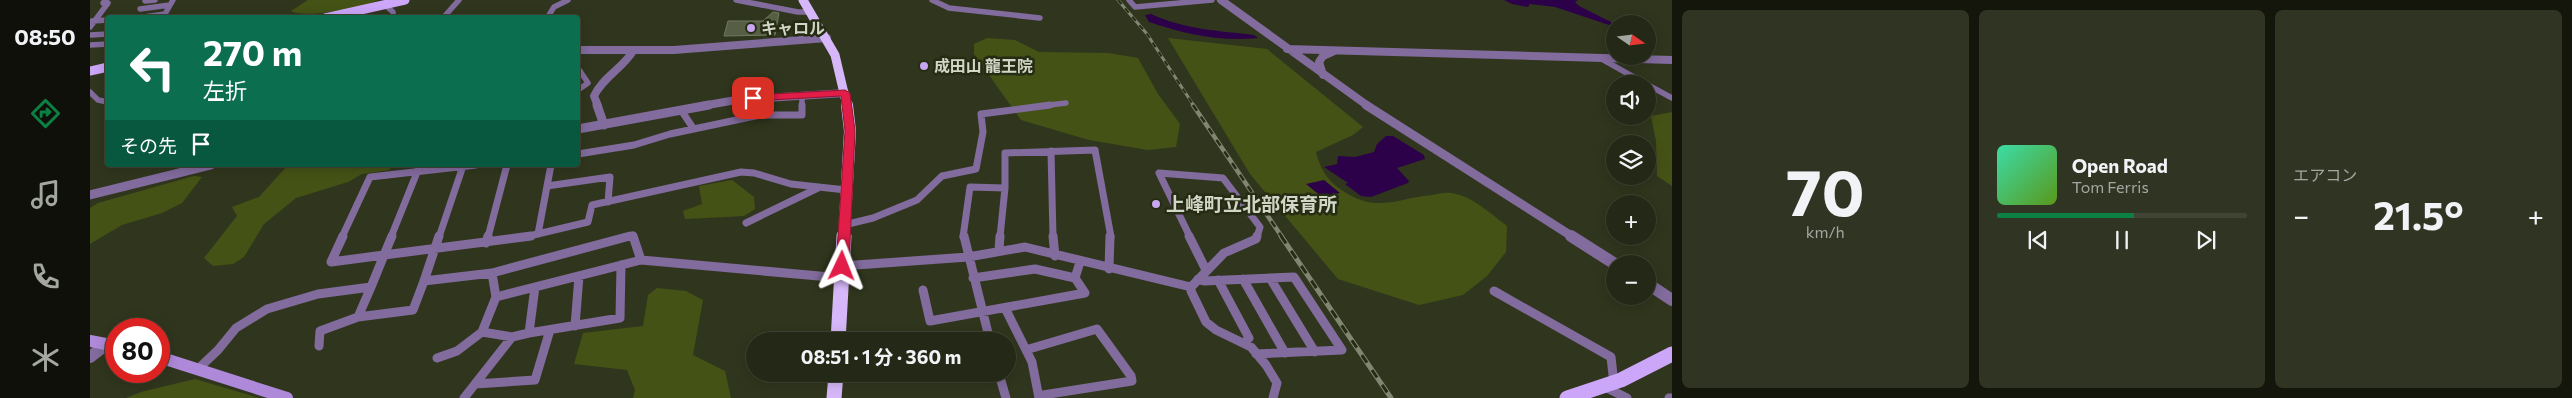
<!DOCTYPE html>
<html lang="ja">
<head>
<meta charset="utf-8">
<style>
  :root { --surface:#242816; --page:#303423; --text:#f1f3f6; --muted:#a3a6a1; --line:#414435; --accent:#0b8043 }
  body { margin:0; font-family:Commissioner,"Noto Sans JP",sans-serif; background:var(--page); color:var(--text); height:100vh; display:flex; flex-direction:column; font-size:19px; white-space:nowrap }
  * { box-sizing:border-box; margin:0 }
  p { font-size:16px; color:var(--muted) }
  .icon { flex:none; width:28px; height:28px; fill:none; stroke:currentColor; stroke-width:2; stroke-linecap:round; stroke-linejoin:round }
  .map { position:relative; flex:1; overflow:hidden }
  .details { display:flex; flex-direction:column; gap:10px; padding:10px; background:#14160c; width:900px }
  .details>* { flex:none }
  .guide { position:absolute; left:15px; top:15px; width:475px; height:152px; border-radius:5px; box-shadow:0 2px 12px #0003,0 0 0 1px var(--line); background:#0b6e4f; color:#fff; overflow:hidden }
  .needle { width:32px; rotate:104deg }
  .buttons { position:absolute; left:1516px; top:15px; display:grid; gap:10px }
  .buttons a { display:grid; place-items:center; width:50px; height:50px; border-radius:50%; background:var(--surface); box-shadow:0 2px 12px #0003,0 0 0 1px var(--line); font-size:25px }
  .speed { position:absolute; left:15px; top:318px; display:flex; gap:10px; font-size:25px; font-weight:700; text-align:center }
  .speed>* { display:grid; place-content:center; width:65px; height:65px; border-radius:50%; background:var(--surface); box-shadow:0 2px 12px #0003,0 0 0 1px var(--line); line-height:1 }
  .speed .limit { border:8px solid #d22; background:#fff; color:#111 }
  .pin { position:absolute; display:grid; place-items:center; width:42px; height:42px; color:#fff; margin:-21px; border-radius:10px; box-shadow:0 2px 8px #0006 }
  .me { position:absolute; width:55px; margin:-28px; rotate:2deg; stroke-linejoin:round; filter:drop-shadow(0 0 4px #0008) }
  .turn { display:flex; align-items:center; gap:18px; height:105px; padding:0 15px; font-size:22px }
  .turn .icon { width:65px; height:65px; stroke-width:2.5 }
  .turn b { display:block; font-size:35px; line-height:42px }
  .then { display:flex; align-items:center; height:48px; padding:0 15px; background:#0003; gap:10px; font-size:19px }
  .big { font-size:38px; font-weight:700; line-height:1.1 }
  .details .card { flex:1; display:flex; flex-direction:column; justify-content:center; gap:8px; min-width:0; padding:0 18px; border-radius:8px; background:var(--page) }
  .details .dial { align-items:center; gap:0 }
  .dial b { font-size:65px; line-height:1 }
  .song { display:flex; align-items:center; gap:15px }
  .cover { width:60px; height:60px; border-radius:8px; background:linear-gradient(135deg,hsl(160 70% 55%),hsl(90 70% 35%)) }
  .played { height:5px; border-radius:2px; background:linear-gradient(90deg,var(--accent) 55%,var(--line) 55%) }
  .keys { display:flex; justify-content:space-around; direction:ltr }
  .heat { display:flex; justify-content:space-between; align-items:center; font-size:28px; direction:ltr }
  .details .tiles { flex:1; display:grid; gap:10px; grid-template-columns:repeat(3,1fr) }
  .trip { position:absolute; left:656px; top:332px; width:270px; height:50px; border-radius:25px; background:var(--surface); box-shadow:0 2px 12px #0003,0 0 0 1px var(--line); font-weight:700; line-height:50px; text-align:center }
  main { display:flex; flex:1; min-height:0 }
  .tabs { display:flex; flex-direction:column; width:90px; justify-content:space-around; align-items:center; background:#0e1009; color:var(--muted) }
  .tabs .icon { width:35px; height:35px }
  .tabs .on { color:var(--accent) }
  .tabs b { font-size:22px; color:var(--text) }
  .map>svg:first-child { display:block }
  .green { fill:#455216 }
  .water { fill:#2c0149 }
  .building { fill:#565e43; stroke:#71795d }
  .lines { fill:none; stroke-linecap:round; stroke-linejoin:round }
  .minor-far2 { stroke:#826b9d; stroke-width:5.5 }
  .minor-far1 { stroke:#826b9d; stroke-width:7 }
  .minor { stroke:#826b9d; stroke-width:9 }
  .tertiary-far2 { stroke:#826b9d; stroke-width:8 }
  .tertiary-far1 { stroke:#826b9d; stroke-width:9 }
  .tertiary { stroke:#826b9d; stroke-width:12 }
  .secondary { stroke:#ae89d9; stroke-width:12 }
  .primary-far1 { stroke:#cca6f9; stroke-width:9 }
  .primary { stroke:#cca6f9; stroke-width:15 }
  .trunk-far2 { stroke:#d6b8fa; stroke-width:9 }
  .trunk-far1 { stroke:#d6b8fa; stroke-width:12 }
  .trunk { stroke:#d6b8fa; stroke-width:15 }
  .rail-far2-casing { stroke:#808672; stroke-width:3 }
  .rail-far1-casing { stroke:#808672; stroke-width:4.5 }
  .rail-casing { stroke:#808672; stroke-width:5 }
  .rail-far2 { stroke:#262c13; stroke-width:2; stroke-dasharray:5.5; stroke-linecap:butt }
  .rail-far1 { stroke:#262c13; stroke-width:2.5; stroke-dasharray:7; stroke-linecap:butt }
  .rail { stroke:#262c13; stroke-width:3; stroke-dasharray:9; stroke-linecap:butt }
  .route { fill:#e11d48; stroke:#92132f }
  .poi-dot { fill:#c7a6ef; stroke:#262c13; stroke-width:2 }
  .labels { text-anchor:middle; stroke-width:5; stroke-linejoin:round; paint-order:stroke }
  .far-poi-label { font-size:16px; font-weight:bold; fill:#d1d6c7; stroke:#262c13; text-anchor:start }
  .poi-label { font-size:19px; font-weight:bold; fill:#d1d6c7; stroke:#262c13; text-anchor:start }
</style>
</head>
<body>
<main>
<nav class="tabs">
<b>08:50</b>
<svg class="icon on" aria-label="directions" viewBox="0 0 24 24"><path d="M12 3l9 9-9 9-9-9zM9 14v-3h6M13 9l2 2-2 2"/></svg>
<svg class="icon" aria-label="music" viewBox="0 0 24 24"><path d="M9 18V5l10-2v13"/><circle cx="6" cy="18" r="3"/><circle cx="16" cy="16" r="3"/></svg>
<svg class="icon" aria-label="phone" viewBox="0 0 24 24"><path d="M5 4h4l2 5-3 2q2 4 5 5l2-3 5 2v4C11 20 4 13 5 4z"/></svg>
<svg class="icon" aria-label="climate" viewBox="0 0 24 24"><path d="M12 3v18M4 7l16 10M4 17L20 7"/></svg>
</nav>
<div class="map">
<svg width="1582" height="398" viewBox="0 0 1582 398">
  <rect width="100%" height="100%" fill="#30361d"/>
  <path class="green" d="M218,0H288C276,8 212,19 201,11Z
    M897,38L925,40L949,52L1018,53L1048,58L1068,94L1090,124L1086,147L1058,150L999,140L931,120L884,54V44Z
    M1078,38L1177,49L1273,127L1263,135L1226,152C1230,168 1236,179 1250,189C1286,214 1303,199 1342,195C1348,194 1355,192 1361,193C1382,196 1400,213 1417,226L1416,252L1397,276L1373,295L1329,305L1248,279L1160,174Z
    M1582,112V186L1567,176L1566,141L1561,116Z
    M198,165H304L299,170L272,174L258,182L206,198L174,224L154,257L143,264L123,266L114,258L147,216L142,207L169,197Z
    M104,176L112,177L92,203L72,213L32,225L0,244V208L8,203Z
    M642,180L664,197L665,209L654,216L595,219L593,211L612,204L609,186Z
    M567,288L596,291L613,300L603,355L635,371L641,398H543L545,390L537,370L484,364L493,333L553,326L558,295Z
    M105,379L169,398H36L51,392Z"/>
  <path class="water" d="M1414,0H1488L1485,2L1489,6L1525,24V27L1465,7L1440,4L1438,7L1422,4Z
    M1061,14C1093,29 1130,31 1164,35L1168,38C1131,42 1094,34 1059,22L1055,15Z
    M1296,136H1303L1334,155L1335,159L1307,168L1319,181L1318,183L1281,197L1271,196L1255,184L1258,183L1234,167L1247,164L1248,156L1265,157L1284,152L1287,144Z
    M1234,180L1250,193L1232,197L1216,184Z"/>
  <path class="building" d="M683,12L689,13L685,35L634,36L638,21H673Z"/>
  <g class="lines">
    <path class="minor-far2" d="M646,0L708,12H721
      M842,0L859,8L950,18
      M1039,0L1045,7L1122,0
      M55,1L65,0
      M294,4L303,12V18
      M50,9L80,5
      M47,18L75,14L83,0
      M353,18L369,0
      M457,18L464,7L478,0
      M2,21L18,20
      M0,27L18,3H13L16,0
      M0,35L18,34
      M0,45L18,44
      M1510,58L1556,84
      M488,68L498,83L488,90
      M1558,85L1582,98
      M0,92L8,100L18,102
      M712,95V106
      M951,106L976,103"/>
    <path class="minor-far1" d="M591,110L603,128
      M961,151L963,237
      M488,154L544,145L580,134L670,115H712V105
      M457,186L520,177L518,202
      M656,223L728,188
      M754,225L783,218L827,200L852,176L886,169L893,132L891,114L960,105
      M448,234L461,165
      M252,237L280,177L386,165
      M301,237L330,165
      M349,237L373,166
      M398,237L417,165
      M435,237L498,222L502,205L651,172L664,173L701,184L756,190
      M536,237L543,235L544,237
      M873,237L880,187L915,188
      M910,237L915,188V153L1005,150L1021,237
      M1100,237L1069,173L1133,178L1170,227L1167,237"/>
    <path class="minor" d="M302,236L294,255L441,236
      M349,236L334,281L402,273L406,297L392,332L422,337
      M543,236L551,260
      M874,236L900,341
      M963,236L965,256
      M1099,236L1116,270
      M1167,236L1166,239L1134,253L1101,287V291L1116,322L1126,330L1161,347L1176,365L1187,383L1183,398
      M396,243L398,236
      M909,250L910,236
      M752,266L878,257L935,247L1101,287
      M1019,269L1020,236
      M402,273L540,236
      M883,278L945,269L985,278
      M1180,278L1225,352
      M1108,279L1114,281L1204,277L1252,350
      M1153,279L1195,353
      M1128,280L1159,338L1155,342
      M281,287L268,317L323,310L334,281
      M833,290L840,321L995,293L985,278L990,262
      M1404,291L1521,357L1523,375L1528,381
      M406,297L551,260L751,278
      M915,308L942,362L949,398
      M485,326L489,276
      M439,333L530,318L531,265
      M229,346L230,331L268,317
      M939,349L1007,329L1041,376L1042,381L953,395L951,398
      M1166,354L1252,350
      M347,358L367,351L392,332
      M109,368L128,350L146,328L177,309L228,294L281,287L294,255L241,262L253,236
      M909,374L916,398
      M385,384L445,380L460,330
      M1515,387L1537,398
      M374,398L422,337L439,333L445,287
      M1579,398H1582"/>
    <path class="tertiary-far2" d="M1131,0L1278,106
      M1197,49L1582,60
      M488,50H584L737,38
      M1233,75L1229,62L1233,56L1244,51
      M508,106L504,96C512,78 533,68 543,51
      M612,106L646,100L755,93"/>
    <path class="tertiary-far1" d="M507,105L514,125
      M1276,105L1483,237
      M488,129L619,105
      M0,195L121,165"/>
    <path class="tertiary" d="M1481,236L1525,264
      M1558,284L1582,300
      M0,357L17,344"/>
    <path class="secondary" d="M0,341L26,346
      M69,357L197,398"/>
    <path class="primary-far1" d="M235,18L315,0
      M0,71L18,67"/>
    <path class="primary" d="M1477,398L1531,380L1582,354"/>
    <path class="trunk-far2" d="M713,0L745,55L757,106"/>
    <path class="trunk-far1" d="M754,237L760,131L757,105"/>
    <path class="trunk" d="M748,341L754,236
      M744,398L746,374"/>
    <defs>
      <path id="rail-far2" d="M1028,0L1057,34L1104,106"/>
      <path id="rail-far1" d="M1103,105L1192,237"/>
      <path id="rail" d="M1191,236L1301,398"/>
    </defs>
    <use href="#rail-far2" class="rail-far2-casing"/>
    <use href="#rail-far1" class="rail-far1-casing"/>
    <use href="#rail" class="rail-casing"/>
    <use href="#rail-far2" class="rail-far2"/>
    <use href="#rail-far1" class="rail-far1"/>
    <use href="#rail" class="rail"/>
  </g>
  <path class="route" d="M755,90L760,93L765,131L759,266L752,270L746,266L755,131L751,96L663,101L658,98L663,95Z"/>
  <g class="poi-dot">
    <circle cx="661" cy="28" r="5"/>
    <circle cx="834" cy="66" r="5"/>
    <circle cx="1066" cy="204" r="5"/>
  </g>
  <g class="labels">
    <g class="far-poi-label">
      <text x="671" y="34">キャロル</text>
      <text x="844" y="72">成田山 龍王院</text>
    </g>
    <g class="poi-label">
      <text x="1076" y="211">上峰町立北部保育所</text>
    </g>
  </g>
</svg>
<div class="buttons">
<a><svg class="needle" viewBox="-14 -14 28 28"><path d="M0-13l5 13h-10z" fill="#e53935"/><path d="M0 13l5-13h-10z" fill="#a3a6a1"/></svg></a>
<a><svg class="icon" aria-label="sound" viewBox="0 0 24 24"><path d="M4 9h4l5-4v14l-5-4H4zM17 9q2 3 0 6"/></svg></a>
<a><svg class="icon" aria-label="layers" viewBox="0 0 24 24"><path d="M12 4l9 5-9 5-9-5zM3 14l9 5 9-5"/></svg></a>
<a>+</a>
<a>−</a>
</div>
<div class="speed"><div class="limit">80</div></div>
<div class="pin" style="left:663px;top:98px;background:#d93025"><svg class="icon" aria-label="arrive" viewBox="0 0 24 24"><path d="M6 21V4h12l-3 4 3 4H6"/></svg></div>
<svg class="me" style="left:752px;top:266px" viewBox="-20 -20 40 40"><path d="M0-17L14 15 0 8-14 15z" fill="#e11d48" stroke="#fff" stroke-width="4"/></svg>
<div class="trip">08:51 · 1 分 · 360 m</div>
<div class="guide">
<div class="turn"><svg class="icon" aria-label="left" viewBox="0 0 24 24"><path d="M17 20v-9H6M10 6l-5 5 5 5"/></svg><div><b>270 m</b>左折</div></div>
<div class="then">その先<svg class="icon" aria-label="arrive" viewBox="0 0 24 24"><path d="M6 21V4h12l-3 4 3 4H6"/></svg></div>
</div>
</div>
<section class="details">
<div class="tiles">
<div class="card dial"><b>70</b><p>km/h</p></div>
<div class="card">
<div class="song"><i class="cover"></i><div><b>Open Road</b><p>Tom Ferris</p></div></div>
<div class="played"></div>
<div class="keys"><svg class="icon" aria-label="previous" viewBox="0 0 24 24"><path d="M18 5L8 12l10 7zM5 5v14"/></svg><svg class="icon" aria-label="pause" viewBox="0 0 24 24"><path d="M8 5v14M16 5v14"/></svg><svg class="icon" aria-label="next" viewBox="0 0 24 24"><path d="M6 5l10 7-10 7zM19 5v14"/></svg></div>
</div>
<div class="card"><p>エアコン</p>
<div class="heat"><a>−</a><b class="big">21.5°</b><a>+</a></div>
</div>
</div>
</section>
</main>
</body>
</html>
